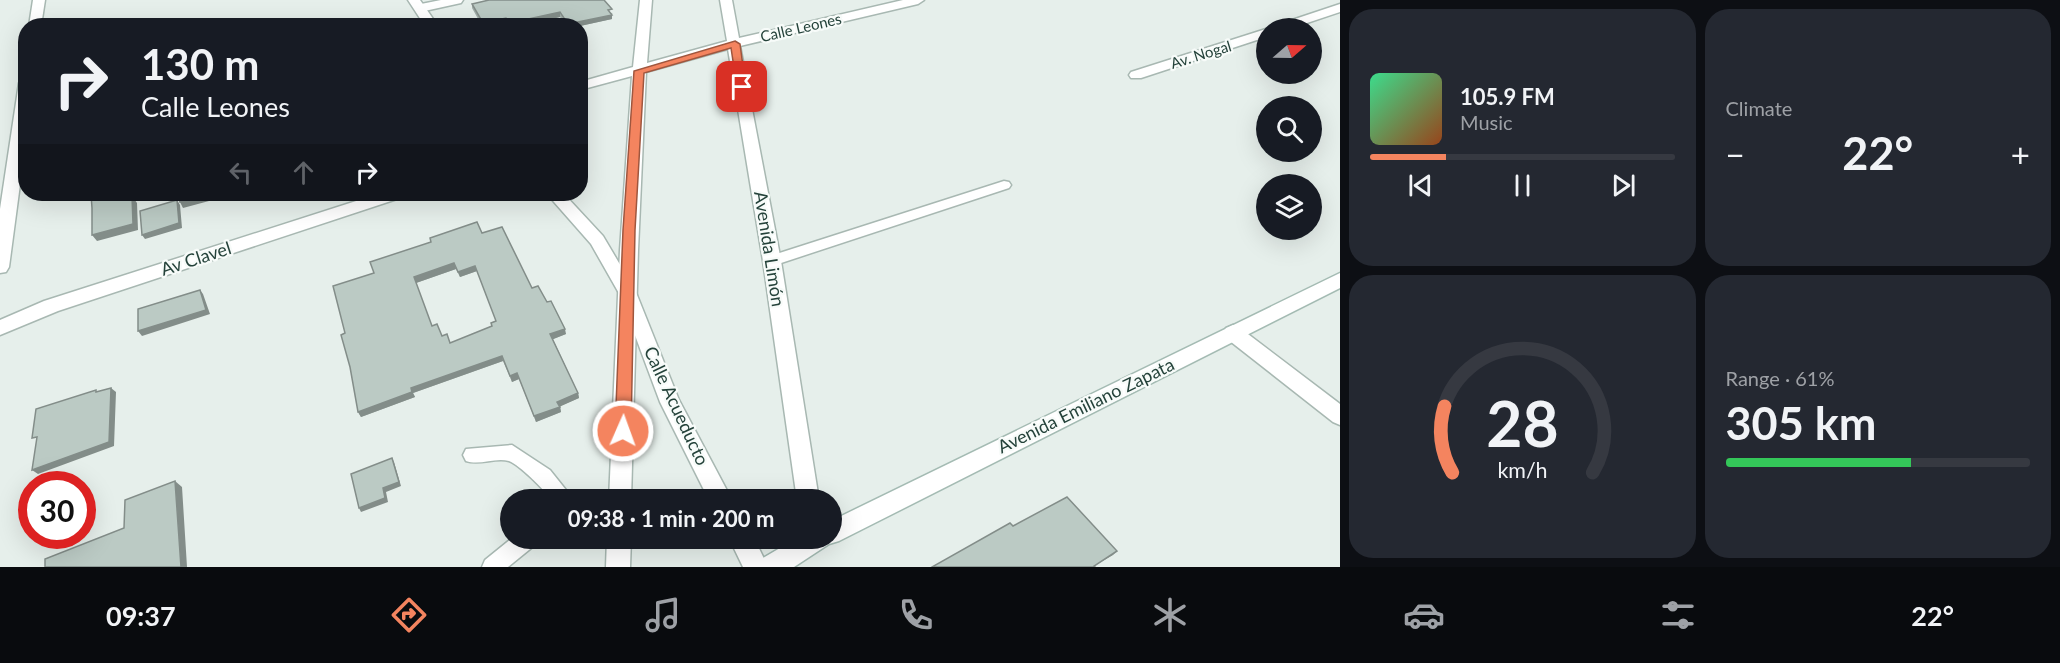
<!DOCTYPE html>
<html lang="en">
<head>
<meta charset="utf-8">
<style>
  :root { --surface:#171b24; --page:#242831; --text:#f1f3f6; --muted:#9ea1a6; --line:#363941; --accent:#f4845f }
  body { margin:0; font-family:Lato,sans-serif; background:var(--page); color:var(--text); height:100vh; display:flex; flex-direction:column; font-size:22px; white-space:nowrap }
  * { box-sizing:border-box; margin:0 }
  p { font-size:20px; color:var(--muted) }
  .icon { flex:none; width:33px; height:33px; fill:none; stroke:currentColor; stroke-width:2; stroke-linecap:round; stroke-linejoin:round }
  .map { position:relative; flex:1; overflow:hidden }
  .details { display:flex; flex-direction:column; gap:9px; padding:9px; background:#0d0f14; width:720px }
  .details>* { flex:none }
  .banner { position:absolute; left:18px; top:18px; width:570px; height:183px; border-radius:24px; box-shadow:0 6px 24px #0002; background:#171b24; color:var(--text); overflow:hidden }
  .needle { width:39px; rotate:70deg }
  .tools { position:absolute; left:1256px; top:18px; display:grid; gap:12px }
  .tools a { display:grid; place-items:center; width:66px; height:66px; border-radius:50%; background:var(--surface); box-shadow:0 6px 24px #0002; font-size:30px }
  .speed { position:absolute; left:18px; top:471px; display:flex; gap:12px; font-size:30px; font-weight:700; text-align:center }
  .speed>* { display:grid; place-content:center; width:78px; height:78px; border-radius:50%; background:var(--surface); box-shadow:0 6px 24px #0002; line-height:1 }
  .speed .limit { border:9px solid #d22; background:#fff; color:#111 }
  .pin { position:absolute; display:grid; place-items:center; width:51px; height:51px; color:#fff; margin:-26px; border-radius:12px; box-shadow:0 3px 9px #0006 }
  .me { position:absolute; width:66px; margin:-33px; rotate:2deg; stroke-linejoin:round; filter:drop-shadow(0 0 4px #0008) }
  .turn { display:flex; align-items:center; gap:21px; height:126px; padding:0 24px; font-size:27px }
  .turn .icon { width:78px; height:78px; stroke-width:2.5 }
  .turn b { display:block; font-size:42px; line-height:51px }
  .lanes { display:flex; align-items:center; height:57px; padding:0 24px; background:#0003; justify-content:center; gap:30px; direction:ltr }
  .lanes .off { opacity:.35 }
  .big { font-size:45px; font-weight:700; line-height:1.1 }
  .details .tile { flex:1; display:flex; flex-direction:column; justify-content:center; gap:9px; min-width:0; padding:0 21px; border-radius:24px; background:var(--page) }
  .details .dial { align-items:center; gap:0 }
  .dial svg { height:156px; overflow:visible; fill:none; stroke:var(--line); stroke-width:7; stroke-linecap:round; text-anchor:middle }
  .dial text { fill:var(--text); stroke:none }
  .song { display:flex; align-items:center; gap:18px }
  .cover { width:72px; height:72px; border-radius:9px; background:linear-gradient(135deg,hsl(150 70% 55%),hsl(20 70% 35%)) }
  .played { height:6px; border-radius:3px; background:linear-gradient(90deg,var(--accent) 25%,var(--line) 25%) }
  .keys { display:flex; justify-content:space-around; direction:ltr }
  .heat { display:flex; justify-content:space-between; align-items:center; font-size:33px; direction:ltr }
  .charge { height:9px; border-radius:4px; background:linear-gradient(90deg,#34c759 61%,var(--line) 0) }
  .details .tiles { flex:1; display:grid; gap:9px; grid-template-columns:repeat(2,1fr) }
  .trip { position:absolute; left:500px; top:489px; width:342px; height:60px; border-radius:30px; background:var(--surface); box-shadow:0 6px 24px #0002; font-weight:700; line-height:60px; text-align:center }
  .tab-bar { display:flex; height:96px; justify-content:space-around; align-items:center; background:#090b0e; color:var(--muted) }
  .tab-bar .icon { width:42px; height:42px }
  .tab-bar .selected { color:var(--accent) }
  .tab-bar b { font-size:27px; color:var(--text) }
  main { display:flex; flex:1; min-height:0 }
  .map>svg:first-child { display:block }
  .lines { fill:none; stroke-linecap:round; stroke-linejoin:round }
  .service-casing { stroke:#a8b8b2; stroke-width:3 }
  .minor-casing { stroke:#a8b8b2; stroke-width:3 }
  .tertiary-casing { stroke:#a8b8b2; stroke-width:3 }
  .secondary-casing { stroke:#a4bbb3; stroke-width:3 }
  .service { fill:#fff; fill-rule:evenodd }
  .minor { fill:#fff; fill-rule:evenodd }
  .tertiary { fill:#fff; fill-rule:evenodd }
  .secondary { fill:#fff; fill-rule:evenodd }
  .wall { fill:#a1aea9; fill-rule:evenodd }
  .shaded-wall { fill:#838d89 }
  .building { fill:#bbcac4; stroke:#838d89; stroke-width:1.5; fill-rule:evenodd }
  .route { fill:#f4845f; stroke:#9f563e; stroke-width:1.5 }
  .labels { text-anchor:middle; stroke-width:4.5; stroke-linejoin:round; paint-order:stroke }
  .far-street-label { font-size:15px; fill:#24423a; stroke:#f7fbf9 }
  .street-label { font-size:18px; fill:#24423a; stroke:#f7fbf9 }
</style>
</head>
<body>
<main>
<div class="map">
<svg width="1340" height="567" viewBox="0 0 1340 567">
  <rect width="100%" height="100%" fill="#e6efeb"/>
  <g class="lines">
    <defs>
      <path id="service" d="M1004,181L1009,182L1011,185L1009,188L772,266L765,261L767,257Z
        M512,445L550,470L574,500H552C544,490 520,465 509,461C495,457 480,466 466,461L463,455L466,449Z
        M512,538H538L535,545L508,567H482L485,560Z"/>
      <path id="minor" d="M33,0H45L41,26H29Z
        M441,0H463L461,3L420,12L414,8L416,5Z
        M640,0H652L647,63L727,41L720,0H732L739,38L903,0H924L918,4L740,46L781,261L819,500H797L763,261L728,49L646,72L638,250L631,500H609L620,250L632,76L580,90V82L633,67Z
        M1340,4V12L1292,28H1275L1277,25Z
        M1266,29V37L1141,78H1131L1129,75L1131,72Z
        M26,79V139L9,267L6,272L0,273V209L19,83Z
        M378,194H402L400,198L58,311L0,335V320L44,301Z
        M1233,325L1240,328L1340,404V425L1333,422L1226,338L1223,333L1226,328Z
        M607,538H631L630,567H606Z"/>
      <path id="tertiary" d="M408,0H420L438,26H425Z
        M547,194H564L603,236L635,290L679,400L732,500H709L660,402L620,295L591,244Z
        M729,538H754L768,567H743Z"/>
      <path id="secondary" d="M1340,273V288L839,541L829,544L794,567H760L763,558L797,538H831V521Z"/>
    </defs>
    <use href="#service" class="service-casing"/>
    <use href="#minor" class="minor-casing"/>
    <use href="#tertiary" class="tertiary-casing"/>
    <use href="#secondary" class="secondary-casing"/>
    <use href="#service" class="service"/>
    <use href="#minor" class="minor"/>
    <use href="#tertiary" class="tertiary"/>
    <use href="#secondary" class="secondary"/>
  </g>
  <path class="wall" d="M472,4L613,13L611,14L612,19L580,26H566L560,17L522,26H509L507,23L495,26H482L472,8Z
    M482,233L532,288L566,334L553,339L578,393L579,398L560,406L561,412L536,422L519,379L512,382L503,361L413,393L415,397L361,417L358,412L345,333L374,273ZM456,269L460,277L477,271L496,321L492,326L450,343L432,326L416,283Z"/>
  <path class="shaded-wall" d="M560,12V17L522,26H510V23Z
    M612,15V19L580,26H568V24Z
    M506,18L507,23L495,26H483V23Z
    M121,194H125V206L121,200Z
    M210,194H235L183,208L180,202Z
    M132,196L137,203L138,230L97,241L92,235Z
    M177,200L180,205L182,228L145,239L142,235Z
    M454,263L456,269L416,283L414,277Z
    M475,266L477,271L460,277L458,272Z
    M200,290L203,294L210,314L142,336L138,331Z
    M565,329L566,334L551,340L550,334Z
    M502,356L503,361L413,393L415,397L361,417L358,412L411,388Z
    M517,373L519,379L512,382L510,376Z
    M111,388L116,392L114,446L38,474L32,470Z
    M578,393L579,398L559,407L557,402Z
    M560,407L561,412L536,422L534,416Z
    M392,458L394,462L401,486L386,492L388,502L361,512L359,508L383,488Z
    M175,481L182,487L187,567H181Z
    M1117,551L1113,555L1092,567Z"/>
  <path class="building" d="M489,0H604L612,9L608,10L612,15L568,24L560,12L510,23L506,18L483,23L472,4Z
    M91,194H121V200L132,196L133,224L92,235V208Z
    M178,194H210L180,202Z
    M177,200L179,223L142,235L140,211Z
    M477,222L482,233L502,227L532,288L538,286L547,302L551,301L565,329L550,334L578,393L557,402L560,407L534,416L517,373L510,376L502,356L411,388L412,392L358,412L350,367L341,335L345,333L333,286L374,273L370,262L431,242L430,238ZM454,263L458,272L475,266L496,321L491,323L492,326L450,343L447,334L442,336L437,324L432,326L414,277Z
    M200,290L206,310L138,331V309Z
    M111,388L109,442L32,470L37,437L32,438L36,409L96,390V392Z
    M392,458L399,482L383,488L385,498L359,508L351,474Z
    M175,481L181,567H45V559L124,528L125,500Z
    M1067,497L1117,551L1094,566L1095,567H932L1010,523L1013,526Z"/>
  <path class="route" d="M735,41L740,44L746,89L737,87L731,48L644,73L635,230L631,431L629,436L623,438L617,436L615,431L623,230L634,71Z"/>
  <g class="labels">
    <g class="far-street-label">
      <text transform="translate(801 28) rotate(-13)" y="5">Calle Leones</text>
      <text transform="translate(1201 55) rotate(-17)" y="5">Av. Nogal</text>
    </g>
    <g class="street-label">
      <text transform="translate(769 249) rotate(81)" y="6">Avenida Limón</text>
      <text transform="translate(196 259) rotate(-18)" y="6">Av Clavel</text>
      <text transform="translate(676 406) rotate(65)" y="6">Calle Acueducto</text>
      <text transform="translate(1086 406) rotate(-26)" y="6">Avenida Emiliano Zapata</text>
    </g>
  </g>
</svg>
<div class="tools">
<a><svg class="needle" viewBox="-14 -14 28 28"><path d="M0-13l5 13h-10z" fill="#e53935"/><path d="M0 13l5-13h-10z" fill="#9ea1a6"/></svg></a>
<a><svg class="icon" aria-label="search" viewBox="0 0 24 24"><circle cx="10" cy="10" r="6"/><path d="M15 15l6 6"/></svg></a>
<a><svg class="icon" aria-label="layers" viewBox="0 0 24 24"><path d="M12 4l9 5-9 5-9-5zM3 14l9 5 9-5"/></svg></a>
</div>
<div class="speed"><div class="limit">30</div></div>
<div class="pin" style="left:742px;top:87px;background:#d93025"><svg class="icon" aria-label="arrive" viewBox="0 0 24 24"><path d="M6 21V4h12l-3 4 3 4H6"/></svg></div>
<svg class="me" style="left:623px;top:431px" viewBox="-20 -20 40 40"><circle r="17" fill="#f4845f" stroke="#fff" stroke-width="3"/><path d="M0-11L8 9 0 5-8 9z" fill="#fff"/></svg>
<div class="trip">09:38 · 1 min · 200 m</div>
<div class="banner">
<div class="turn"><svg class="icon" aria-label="right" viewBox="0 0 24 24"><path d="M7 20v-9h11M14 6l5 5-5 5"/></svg><div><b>130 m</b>Calle Leones</div></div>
<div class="lanes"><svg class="icon off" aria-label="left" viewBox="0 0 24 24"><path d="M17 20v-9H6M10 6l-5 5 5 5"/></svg><svg class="icon off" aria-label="ahead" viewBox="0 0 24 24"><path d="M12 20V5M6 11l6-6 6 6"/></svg><svg class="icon" aria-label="right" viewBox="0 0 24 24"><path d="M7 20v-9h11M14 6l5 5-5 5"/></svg></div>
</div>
</div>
<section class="details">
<div class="tiles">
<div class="tile">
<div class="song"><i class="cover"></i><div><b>105.9 FM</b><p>Music</p></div></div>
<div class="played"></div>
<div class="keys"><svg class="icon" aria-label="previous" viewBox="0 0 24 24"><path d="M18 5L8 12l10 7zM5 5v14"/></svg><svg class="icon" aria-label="pause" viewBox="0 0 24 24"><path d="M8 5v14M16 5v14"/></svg><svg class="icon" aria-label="next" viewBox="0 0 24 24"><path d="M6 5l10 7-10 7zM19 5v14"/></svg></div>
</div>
<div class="tile"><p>Climate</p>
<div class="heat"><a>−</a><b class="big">22°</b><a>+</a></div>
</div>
<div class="tile dial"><svg viewBox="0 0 100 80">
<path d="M14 69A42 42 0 1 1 86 69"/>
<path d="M14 69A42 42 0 0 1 10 35" stroke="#f4845f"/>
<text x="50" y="56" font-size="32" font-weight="700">28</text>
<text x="50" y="72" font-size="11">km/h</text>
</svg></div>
<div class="tile"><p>Range · 61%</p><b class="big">305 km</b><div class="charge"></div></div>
</div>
</section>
</main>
<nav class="tab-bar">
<b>09:37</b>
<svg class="icon selected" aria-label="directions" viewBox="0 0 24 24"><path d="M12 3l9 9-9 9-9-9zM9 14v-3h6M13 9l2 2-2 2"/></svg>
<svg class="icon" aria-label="music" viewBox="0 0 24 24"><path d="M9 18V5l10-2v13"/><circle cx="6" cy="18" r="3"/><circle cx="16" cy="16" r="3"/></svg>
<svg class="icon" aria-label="phone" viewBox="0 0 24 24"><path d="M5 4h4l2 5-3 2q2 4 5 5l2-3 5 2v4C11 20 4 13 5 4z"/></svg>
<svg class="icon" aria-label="climate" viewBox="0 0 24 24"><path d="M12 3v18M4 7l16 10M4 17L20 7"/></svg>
<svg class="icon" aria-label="car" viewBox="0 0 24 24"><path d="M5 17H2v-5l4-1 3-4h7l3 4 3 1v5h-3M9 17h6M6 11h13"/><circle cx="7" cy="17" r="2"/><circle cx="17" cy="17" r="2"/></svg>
<svg class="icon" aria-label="filters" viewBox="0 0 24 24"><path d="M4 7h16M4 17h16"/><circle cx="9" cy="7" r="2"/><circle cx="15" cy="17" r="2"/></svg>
<b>22°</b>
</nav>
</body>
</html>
